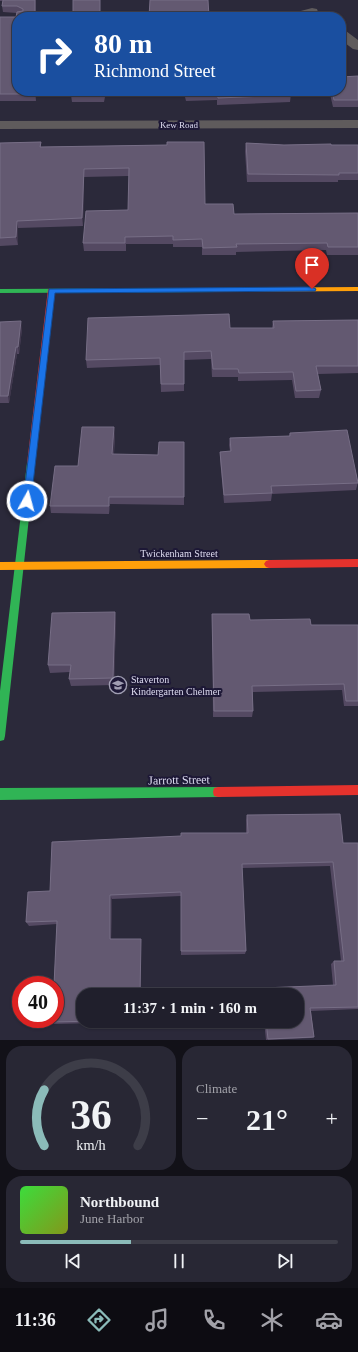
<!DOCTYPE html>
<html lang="en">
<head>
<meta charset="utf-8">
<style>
  :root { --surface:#201f2c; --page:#282734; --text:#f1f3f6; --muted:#a2a2a9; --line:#3d3d48; --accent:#8bbbb9 }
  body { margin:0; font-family:Georgia,serif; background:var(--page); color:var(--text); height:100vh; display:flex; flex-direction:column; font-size:15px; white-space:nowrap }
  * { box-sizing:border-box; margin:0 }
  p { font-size:13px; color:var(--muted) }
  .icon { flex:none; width:22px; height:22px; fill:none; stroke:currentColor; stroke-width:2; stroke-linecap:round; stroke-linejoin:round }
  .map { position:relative; height:1040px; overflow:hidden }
  .details { display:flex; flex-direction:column; gap:6px; padding:6px; background:#121118; flex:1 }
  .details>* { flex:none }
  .hud { position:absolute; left:12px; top:12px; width:334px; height:84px; border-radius:16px; box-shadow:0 1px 3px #0004,0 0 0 1px var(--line); background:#1a4fa0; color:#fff; overflow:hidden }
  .speed { position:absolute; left:12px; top:976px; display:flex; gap:8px; font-size:20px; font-weight:700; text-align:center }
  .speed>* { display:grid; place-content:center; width:52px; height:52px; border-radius:50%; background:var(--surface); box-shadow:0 1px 3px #0004,0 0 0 1px var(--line); line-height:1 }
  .speed .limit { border:6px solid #d22; background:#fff; color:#111 }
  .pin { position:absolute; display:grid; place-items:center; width:34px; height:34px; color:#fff; margin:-41px -17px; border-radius:50% 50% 50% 0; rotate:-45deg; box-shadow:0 0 4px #0007 }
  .pin .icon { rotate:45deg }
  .me { position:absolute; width:44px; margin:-22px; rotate:7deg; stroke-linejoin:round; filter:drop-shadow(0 0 3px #0008) }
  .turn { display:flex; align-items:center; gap:14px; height:84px; padding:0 16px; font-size:18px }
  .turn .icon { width:52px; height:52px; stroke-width:2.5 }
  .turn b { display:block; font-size:28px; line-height:34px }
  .big { font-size:30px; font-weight:800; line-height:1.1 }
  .details .tile { flex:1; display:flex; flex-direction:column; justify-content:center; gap:6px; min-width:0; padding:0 14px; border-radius:16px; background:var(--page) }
  .details .dial { align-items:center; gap:0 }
  .dial svg { height:104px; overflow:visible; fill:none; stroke:var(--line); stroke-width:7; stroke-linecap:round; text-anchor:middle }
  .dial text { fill:var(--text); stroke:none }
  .song { display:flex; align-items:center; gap:12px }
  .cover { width:48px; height:48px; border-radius:6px; background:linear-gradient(135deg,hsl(120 70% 55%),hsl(70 70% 35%)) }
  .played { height:4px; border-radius:2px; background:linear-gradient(90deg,var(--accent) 35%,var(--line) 35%) }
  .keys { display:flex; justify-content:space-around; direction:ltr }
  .heat { display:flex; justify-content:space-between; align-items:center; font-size:22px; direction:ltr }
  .details .tiles { flex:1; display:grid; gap:6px; grid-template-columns:1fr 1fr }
  .tile:last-child { grid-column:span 2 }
  .trip { position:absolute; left:76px; top:988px; width:228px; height:40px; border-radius:16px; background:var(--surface); box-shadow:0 1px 3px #0004,0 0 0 1px var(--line); font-weight:800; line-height:40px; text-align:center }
  .tab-bar { display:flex; height:64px; justify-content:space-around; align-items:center; background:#0d0c12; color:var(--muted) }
  .tab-bar .icon { width:28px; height:28px }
  .tab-bar .current { color:var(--accent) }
  .tab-bar b { font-size:18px; color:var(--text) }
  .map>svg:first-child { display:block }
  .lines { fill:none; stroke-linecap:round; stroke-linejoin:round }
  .street { fill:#5f5b5c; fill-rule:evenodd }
  .fast { fill:#30b455; fill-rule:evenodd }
  .slow { fill:#ff9f0a; fill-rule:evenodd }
  .jam { fill:#e5322d; fill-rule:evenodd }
  .wall { fill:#544962 }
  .shaded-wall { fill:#3e364b }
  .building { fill:#635971; stroke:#776e86 }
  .route { fill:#1a73e8; stroke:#114b97 }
  .labels { text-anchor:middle; stroke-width:4; stroke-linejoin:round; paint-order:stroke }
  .far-street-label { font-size:9px; fill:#dfddf2; stroke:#1d1836 }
  .street-label { font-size:10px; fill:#dfddf2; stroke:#1d1836 }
  .poi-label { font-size:10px; fill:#dfddf2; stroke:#1d1836; text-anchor:start }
  .near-street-label { font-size:12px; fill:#dfddf2; stroke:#1d1836 }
</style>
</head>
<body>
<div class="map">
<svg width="358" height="1040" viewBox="0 0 358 1040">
  <rect width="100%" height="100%" fill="#2b293a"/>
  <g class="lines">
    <path class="street" d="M312,8L317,9L318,12L317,15L308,17H264L266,14L297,12Z
      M341,30L346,31L358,40V50L353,49L341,40Z
      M358,120V128L0,129V121Z"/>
    <path class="fast" d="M214,288H217V292L0,293V289Z
      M31,460L35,463L5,736L4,740L0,741V691L27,463Z
      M218,787L222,788L223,792L222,796L218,797L0,800V788Z"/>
    <path class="slow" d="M358,287V291L214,292L210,290L214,288Z
      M269,560L272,561L274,564L272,567L269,568L0,570V562Z"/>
    <path class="jam" d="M48,289H51L55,291L35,463L31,466L27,463Z
      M358,559V567L269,568L266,567L264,564L266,561L269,560Z
      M358,785V795L218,797L214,796L213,792L214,788L218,787Z"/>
  </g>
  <path class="wall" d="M0,0H36V17L17,91H36V101H0V17H16L17,13L3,12L2,6L3,1H0Z
    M358,76V107H333L330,94H291L290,102L217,105V100L186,101L185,97H105L104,102H72L71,95V91H341Z
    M41,142V147L167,145L205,204L234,214L358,213V255H327L326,250L236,252V255H202V247H173V244H126V251H84L83,243L128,210L129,176L84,177L83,226L18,228V245L0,246V143Z
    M246,143L284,145H358V180H338V182H247L245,151Z
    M358,320V373L318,374L321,390L319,398H295L292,380L238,381V377H212L211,359L184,360V391L161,392L160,365L87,368L86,360L230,328H272L273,321Z
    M0,322L22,329L19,354H17L9,403H0Z
    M290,433L358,482L356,490L272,494L271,501L224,503L220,459V452L230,451L229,445L230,438L289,436Z
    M115,435L114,454L158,455L184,442V505L110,504L109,514L51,513L50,506L78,466Z
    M212,614L250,620L311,625H358V706H344L342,690L253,692V711L252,717H213Z
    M116,620L114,685L71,686L69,679L70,672L50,673L48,665Z
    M247,815L343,843H358V1009L311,1011L314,1037L311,1038L266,1040L264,1021H297V995H262V990L263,988L333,985L331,964L334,961H341L330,866L242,868L246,951L245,954L181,955V896L112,899L111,939H141V942L83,1021H141V1022L54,1024L52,1022L57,924L29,926L26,922L50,891L181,836L246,833V820Z"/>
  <path class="shaded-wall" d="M35,0H36V17H35Z
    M35,91H36V101L35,94Z
    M84,169V177L83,226L82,218Z
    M17,221L18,228V245L16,237Z
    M21,321L22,329L19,354L18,347Z
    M16,347L17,354L9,403L8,396Z
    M114,427L115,435L113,462L112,454Z
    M109,497L110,504L109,514Z
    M115,612L116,620L114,685L113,678Z
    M110,895L112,899L111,943L110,939Z
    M141,939V995H140Z"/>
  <path class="building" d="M3,0H35V17H17V91H35V94H0V17H16L17,12L23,11V9L17,6H2Z
    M73,0H100V17H73Z
    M150,0H208L209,17H149Z
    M358,76V100H334L332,91H341V77Z
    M71,91H104V95H71Z
    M186,91H290L291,95L218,98L217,93H186Z
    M41,142L40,147L167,145V142H204L205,204H233L234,214L358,213V247H328L327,243L236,244L237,247L203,248L202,239L173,240V236L125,237V243H83L86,211L128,210L129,168L84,169L82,218L17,221L16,237L0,238V143Z
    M246,143L284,145L331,144V145H358V173H339V175L248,174Z
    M229,314L230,328H274L273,321L358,320V366H316L321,390L296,391L293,372L239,373L238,369H213L211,351L184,352V384H161L160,358L86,360L88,318Z
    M21,321L18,347H16L8,396H0V322Z
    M82,427H114L112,454L158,455L159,442H184V497H109V506H50L55,466H78Z
    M347,430L358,483L271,486L272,493L224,495L220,452L231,451L230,438L290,436V433Z
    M115,612L113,678L69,679L71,665H48L52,613Z
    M212,614H249L250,620L310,619L311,625H358V701H346L344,684L252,686L253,711H214Z
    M340,814L343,843H358V1007L310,1008L314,1037L268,1039L266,1021H297V995H264L263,988L336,985L334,961H344L333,862L242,864L246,951H181V892L110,895V939H141L140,995H83V1021H96L52,1022V1019H55V985H54L57,921L26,922L28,892L50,891L52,842L181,836V833H248L247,815Z"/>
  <path class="route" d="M312,287L316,289L315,291L55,293L31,501L30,504H24L23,501L49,289Z"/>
  <defs>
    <symbol id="school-ring" viewBox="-11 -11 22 22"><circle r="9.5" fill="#1d1836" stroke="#a09eb2" stroke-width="1.5"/><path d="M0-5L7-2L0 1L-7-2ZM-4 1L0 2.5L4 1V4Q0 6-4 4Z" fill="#a09eb2"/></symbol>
  </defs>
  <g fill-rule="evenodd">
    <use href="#school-ring" x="108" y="675" width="20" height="20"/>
  </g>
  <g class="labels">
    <g class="far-street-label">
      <text x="179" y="128">Kew Road</text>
    </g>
    <g class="street-label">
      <text x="179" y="557">Twickenham Street</text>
    </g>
    <g class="poi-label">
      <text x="131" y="683">Staverton<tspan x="131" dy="12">Kindergarten Chelmer</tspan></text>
    </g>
    <g class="near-street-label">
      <text transform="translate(179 780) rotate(-1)" y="4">Jarrott Street</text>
    </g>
  </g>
</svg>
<div class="speed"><div class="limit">40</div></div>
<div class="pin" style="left:312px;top:289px;background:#d93025"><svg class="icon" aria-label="arrive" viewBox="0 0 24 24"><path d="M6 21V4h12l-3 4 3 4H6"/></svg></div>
<svg class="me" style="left:27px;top:501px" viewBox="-20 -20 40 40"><circle r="17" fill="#1a73e8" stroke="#fff" stroke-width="3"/><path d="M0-11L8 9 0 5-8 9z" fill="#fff"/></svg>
<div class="trip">11:37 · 1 min · 160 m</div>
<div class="hud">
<div class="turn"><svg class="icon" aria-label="right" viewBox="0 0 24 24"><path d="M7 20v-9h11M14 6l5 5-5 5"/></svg><div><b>80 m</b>Richmond Street</div></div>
</div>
</div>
<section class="details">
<div class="tiles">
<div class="tile dial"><svg viewBox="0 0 100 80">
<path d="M14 69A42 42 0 1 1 86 69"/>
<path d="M14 69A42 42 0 0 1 14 26" stroke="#8bbbb9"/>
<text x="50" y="56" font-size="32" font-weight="700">36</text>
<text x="50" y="72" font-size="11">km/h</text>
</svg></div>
<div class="tile"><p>Climate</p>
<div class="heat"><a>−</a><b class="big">21°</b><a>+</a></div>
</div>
<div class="tile">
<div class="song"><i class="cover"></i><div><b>Northbound</b><p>June Harbor</p></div></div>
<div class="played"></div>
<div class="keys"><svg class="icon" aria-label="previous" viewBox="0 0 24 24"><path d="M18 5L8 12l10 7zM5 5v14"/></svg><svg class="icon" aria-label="pause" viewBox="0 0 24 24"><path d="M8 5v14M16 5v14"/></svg><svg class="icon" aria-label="next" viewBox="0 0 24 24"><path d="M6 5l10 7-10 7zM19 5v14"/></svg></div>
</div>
</div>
</section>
<nav class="tab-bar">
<b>11:36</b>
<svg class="icon current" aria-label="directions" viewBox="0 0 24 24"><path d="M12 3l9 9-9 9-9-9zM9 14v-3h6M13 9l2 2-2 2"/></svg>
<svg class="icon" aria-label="music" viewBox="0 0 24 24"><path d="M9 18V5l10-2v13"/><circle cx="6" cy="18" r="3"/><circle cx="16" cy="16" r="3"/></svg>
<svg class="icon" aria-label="phone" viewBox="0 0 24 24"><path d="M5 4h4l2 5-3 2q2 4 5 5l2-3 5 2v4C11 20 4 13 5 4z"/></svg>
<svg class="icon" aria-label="climate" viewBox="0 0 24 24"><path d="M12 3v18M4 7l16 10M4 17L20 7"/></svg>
<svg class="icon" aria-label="car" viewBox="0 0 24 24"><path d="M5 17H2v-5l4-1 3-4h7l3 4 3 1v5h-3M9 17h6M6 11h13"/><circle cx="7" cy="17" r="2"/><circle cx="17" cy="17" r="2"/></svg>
</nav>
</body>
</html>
